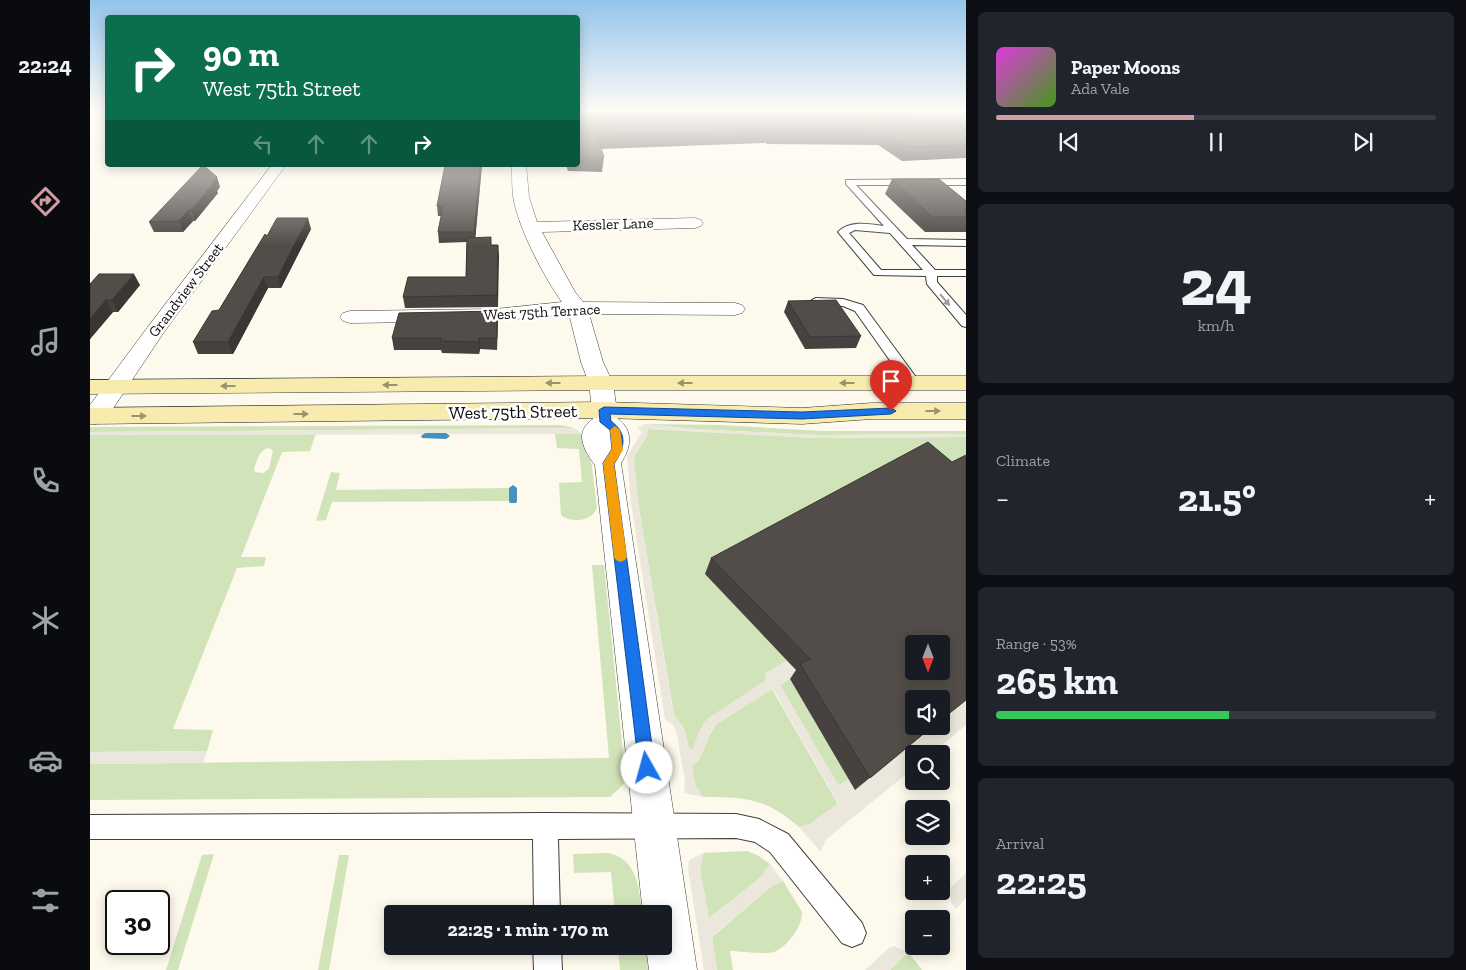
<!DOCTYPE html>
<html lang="en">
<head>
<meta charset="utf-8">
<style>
  :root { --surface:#171b24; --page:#20242c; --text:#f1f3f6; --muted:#9ea1a6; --line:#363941; --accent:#d29ca2 }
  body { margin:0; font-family:"Zilla Slab",serif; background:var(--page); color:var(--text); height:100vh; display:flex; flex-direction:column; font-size:19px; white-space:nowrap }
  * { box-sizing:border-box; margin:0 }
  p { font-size:16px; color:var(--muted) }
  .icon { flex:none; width:28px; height:28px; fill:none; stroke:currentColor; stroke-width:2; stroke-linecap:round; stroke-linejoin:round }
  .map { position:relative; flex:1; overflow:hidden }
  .drawer { display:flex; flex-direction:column; gap:12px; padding:12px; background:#0d0f14; width:500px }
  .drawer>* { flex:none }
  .hud { position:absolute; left:15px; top:15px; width:475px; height:152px; border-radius:5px; box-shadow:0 2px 12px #0003; background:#0b6e4f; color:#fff; overflow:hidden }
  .needle { width:32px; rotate:180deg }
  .tools { position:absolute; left:815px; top:635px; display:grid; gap:10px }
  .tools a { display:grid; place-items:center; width:45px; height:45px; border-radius:5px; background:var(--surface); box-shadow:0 2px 12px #0003; font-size:25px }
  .speed { position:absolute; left:15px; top:890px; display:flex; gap:10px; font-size:25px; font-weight:700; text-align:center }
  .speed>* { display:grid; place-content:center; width:65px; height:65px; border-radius:50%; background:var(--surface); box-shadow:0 2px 12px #0003; line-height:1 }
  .speed .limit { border:2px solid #111; border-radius:8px; background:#fff; color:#111 }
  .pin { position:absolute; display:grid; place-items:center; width:42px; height:42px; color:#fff; margin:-51px -21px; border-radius:50% 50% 50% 0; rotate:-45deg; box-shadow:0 0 5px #0007 }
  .pin .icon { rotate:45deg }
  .me { position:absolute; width:55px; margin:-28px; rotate:353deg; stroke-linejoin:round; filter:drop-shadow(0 0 4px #0008) }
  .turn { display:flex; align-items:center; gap:18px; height:105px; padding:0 15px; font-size:22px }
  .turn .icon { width:65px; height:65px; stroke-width:2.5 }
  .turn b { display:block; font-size:35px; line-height:42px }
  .lanes { display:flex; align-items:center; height:48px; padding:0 15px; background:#0003; justify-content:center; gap:25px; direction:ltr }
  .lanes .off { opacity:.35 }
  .big { font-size:38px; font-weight:700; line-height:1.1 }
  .drawer .tile { flex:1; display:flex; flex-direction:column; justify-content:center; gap:8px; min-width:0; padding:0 18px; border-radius:8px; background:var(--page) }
  .drawer .dial { align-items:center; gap:0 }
  .dial b { font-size:65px; line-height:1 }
  .song { display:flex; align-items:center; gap:15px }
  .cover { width:60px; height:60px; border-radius:8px; background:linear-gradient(135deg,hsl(300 70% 55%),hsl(100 70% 35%)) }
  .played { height:5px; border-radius:2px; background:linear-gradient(90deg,var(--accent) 45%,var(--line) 45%) }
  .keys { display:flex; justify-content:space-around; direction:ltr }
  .heat { display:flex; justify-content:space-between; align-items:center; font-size:28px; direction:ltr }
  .charge { height:8px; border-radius:4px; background:linear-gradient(90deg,#34c759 53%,var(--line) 0) }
  .trip { position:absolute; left:294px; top:905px; width:288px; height:50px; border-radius:5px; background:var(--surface); box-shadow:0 2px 12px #0003; font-weight:700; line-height:50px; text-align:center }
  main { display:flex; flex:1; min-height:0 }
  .tab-bar { display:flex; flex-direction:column; width:90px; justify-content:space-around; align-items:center; background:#090b0e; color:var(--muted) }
  .tab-bar .icon { width:35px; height:35px }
  .tab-bar .on { color:var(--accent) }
  .tab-bar b { font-size:22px; color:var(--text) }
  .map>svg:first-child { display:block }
  .green { fill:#d1e4b9; fill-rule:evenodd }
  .plaza { fill:#ece7dc }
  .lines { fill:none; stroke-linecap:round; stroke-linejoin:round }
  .stream { fill:#4492bf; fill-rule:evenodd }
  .lane-casing { stroke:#3f3f3f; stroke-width:2 }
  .street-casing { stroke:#3f3f3f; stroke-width:1 }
  .secondary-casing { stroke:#2e2e2e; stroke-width:1 }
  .lane { fill:#fff; fill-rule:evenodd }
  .street { fill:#fff; fill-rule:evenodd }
  .secondary { fill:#f7ecad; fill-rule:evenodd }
  .wall { fill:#47423f }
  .shaded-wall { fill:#3a3633 }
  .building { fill:#534d49; stroke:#3a3633; fill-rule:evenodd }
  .oneway { fill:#9e9e9e }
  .oneway2 { fill:#99926d }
  .route { fill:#1a73e8; stroke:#114b97 }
  .slow { fill:#f59e0b }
  .labels { text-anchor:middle; stroke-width:5; stroke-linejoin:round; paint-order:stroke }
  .far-street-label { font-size:15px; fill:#0c0c0c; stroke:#fff }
  .street-label { font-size:18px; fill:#0c0c0c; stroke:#fff }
</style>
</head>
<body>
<main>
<nav class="tab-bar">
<b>22:24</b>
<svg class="icon on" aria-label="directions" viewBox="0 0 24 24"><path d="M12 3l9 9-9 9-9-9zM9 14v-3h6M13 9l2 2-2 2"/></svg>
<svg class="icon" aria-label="music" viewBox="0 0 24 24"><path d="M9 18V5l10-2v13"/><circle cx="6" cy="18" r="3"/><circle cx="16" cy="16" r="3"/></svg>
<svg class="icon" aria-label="phone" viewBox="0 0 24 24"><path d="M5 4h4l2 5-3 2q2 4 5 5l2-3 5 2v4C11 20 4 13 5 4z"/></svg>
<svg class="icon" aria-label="climate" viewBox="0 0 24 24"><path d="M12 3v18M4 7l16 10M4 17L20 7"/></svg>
<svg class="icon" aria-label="car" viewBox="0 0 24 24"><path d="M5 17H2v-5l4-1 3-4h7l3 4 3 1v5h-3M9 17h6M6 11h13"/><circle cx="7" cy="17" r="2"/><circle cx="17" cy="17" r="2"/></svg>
<svg class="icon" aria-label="filters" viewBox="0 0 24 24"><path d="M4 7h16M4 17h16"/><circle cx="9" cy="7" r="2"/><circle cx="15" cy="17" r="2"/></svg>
</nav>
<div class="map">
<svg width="876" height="970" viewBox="0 0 876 970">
  <rect width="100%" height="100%" fill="#fdf9ec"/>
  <path class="green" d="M555,424L630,425L733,431H876V434L728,435L604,429Z
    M471,425L484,428L0,432V427Z
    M558,429L726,438L876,437V465L616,574L690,653L701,658L677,680L622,716L614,723L603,749H599L595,730L584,715L549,509L544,463V457L557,436Z
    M226,433L220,451L192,452L151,557H176L174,566L147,568L83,729L123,730L117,751L0,752V435ZM178,448L183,450L179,469L173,473L165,472L164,468C168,460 168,451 178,448Z
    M465,434H493L499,444L507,507C504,521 481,524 471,515L469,483L492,482L489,449L467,448Z
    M241,472L250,473L246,490L422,488L421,501L242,502L236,520L226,521Z
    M502,565H514L535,773V782L530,788L520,797L0,800V764L519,758Z
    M700,679L759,779L748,786L690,685Z
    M682,689L748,804L720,824L709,827C676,798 655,797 613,797L605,785L602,766C616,758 614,736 628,723Z
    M657,851L669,856L680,864L671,877L619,919L610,869L613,853Z
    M517,853C547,857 550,890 552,914H525L521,872L484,873L483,854Z
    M124,854L88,970H76L112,855Z
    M249,855H259L239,970H228Z
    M693,881L712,912C713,926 697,947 684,952C676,955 650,951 640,951L643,970H627L622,937L682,886Z
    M528,946H556L558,970H530Z
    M818,952L832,970H800Z"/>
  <path class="plaza" d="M555,424L604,429L728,435L876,434V437L726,438L558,429L557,436L544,457L549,509L581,700L584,715L595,730L599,749H603L608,734L617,719L676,680L675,673L701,658L713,671L690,685L749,786L824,726H851V701L876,679V725L841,754H824V768L746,831L735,841L731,852L709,827L720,824L748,803L683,689L628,723L621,730L609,761L602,766L605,785L613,797L594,793L595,782L587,734L583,725L575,719L541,503L537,456L552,432L547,428Z
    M484,428L493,434L0,435V432Z
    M117,751L113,763L0,764V752Z
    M613,853L610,869L619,918L671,877L680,864L693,881L682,886L622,936L627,970H614L598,869L599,860Z
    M876,873V898L866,909L861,902L860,891L861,887Z
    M804,946L818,952L800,970H775L800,947Z"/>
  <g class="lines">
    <path class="stream" d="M335,433H356L360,436L356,439L332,438L331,436Z
      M423,485L427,488V501L426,503H420L419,501V488Z"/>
    <defs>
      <path id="lane" d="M876,179V185H766L817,239L876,240V246L822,245L845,270H876V276H847V282L876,315V327L872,326L837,284L836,276L784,275L748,232C760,220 779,224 794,226L756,184V180ZM765,230L800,233L833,270H791L759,233Z
        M726,298L753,299L773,305L828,380L830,383L828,386H818L765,311L753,306L722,304L720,302L722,300Z
        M455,813L646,814L669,819L698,834L772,923L776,933L772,943L762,947L752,943L680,852L665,842L646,838L468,839L470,914H444L443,839H0V815Z
        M443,946H471L472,970H444Z"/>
      <path id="street" d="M182,165H196L72,335L14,422L5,424L0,423V405L57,328Z
        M422,165H436L439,197L447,222L605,218L611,220L613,223L611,226L605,228L452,232L485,292L493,302L645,303L652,305L655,309L652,313L645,315L499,314L513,362L523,383L528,419C544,431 541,448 531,463L607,970H559L556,946H572V914H553L505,465C493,449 484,432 503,419L499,383L491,362L479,314L405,321L260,323L253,321L250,317L253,313L260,311L405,309L472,302C455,279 427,226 423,196C422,186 422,175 422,165Z"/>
      <path id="secondary" d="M511,376H876V390H511L0,394V380Z
        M514,402L712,408L782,403H876V419H782L712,424L514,418L0,424V408Z"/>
    </defs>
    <use href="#lane" class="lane-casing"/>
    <use href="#street" class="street-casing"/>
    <use href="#secondary" class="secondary-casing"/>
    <use href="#lane" class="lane"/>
    <use href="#street" class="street"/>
    <use href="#secondary" class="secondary"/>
  </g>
  <path class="wall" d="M488,111H876V158L812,161L788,145L677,144L675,142V143L511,149L514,157L512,172L478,171L476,165H488Z
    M392,165L385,238L401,245H408V307L315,308L313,297L376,277L377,242L349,243L348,232L351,216H348L347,206Z
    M802,179L876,201V232H835L795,194Z
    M130,187L127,191L128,193L105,221H103L93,232H64L59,222Z
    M221,229L191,288H178L143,354H108L103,342L129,310L177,236Z
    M0,284L50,285L28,312H23L0,339Z
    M698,301L771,336L766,348L715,349L694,312Z
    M407,311V350L390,349L389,354L352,353L351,350H304L302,338Z
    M621,558L843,726L765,790L700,679L706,670L615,574Z"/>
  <path class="shaded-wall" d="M390,165H392L385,242L384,232Z
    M127,177L130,187L127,191L128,193L105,221L101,210Z
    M98,210L103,221L93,232L89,221Z
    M218,218L221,229L191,288L188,277Z
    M408,245L409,256L408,307L407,295Z
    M44,274L50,285L28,312L22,300Z
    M174,277L178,288L143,354L138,342Z
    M16,300L23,312L0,339V319Z
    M407,311L408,323L407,350Z
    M389,338L390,349L389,354Z"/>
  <path class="building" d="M813,111H876V125H866L876,130V145L817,147L793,131L680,130L678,127V130L507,136L514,157H488V121L489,122L634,118L803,120L816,122L824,117L822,113Z
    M113,165L127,177L122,183H124L101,210H98L89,221L59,222Z
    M355,165H390L384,232H348L353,206H347Z
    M802,179H849L876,201V217H842Z
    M187,218H218L188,277H174L138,342H103L122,311L129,310L175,234L177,236Z
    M401,237V245H408L407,295L313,297L318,277H376L377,238Z
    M9,274H44L22,300H16L0,319V284Z
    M746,300L771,336L720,337L698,301Z
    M407,311V338H389V342L350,341L351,338H302L309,313Z
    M838,442L862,462L876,455V700L851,720V699H824V726H843L780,778L710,664L720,659L621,558ZM824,644H851V671H824Z"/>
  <defs><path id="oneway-solid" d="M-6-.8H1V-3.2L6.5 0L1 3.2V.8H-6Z" transform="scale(1.25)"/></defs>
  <use class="oneway" href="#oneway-solid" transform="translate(855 300) rotate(50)"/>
  <g class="oneway2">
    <use href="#oneway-solid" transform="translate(463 383) rotate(180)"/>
    <use href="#oneway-solid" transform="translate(595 383) rotate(-180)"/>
    <use href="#oneway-solid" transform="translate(757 383) rotate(-180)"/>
    <use href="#oneway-solid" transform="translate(300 385) rotate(180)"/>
    <use href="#oneway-solid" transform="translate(138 386) rotate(180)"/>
    <use href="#oneway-solid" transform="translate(843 411)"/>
    <use href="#oneway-solid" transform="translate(211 414)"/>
    <use href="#oneway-solid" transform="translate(49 416)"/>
  </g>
  <linearGradient id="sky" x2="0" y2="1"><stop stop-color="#94c4eb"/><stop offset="0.45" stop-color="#fefcf6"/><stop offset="1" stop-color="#fefcf6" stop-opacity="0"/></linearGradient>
  <rect width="876" height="246" fill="url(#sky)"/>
  <path class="route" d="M514,407L712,412L801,408L806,411L801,414L712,419L520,414L521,421C538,434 535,447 524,464L565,768L563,774L557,776L551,774L549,768L513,463L522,449L520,430L510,422L509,410Z"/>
  <path class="slow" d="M525,426L530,430L533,450L524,464L537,557L535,560L530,562L526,560L524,557L513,463L522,449L520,430Z"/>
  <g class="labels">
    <g class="far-street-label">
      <text transform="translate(523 224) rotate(-2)" y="5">Kessler Lane</text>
      <text transform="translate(96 290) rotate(-53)" y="5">Grandview Street</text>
      <text transform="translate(452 312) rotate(-3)" y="5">West 75th Terrace</text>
    </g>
    <g class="street-label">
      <text transform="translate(423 412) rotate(-1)" y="6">West 75th Street</text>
    </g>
  </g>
</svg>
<div class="tools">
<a><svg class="needle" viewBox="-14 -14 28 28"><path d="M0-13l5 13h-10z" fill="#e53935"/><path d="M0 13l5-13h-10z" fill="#9ea1a6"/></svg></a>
<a><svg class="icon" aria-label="sound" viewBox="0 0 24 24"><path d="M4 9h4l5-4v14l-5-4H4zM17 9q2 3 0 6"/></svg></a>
<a><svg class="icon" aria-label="search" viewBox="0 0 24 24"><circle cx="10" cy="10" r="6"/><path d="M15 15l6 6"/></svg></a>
<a><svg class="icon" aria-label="layers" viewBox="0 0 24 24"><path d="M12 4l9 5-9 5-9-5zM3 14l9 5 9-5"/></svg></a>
<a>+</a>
<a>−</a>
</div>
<div class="speed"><div class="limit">30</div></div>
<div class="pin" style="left:801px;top:411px;background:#d93025"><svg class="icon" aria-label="arrive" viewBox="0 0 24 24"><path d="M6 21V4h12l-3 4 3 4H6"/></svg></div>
<svg class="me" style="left:557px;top:768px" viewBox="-20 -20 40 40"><circle r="19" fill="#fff"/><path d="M0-13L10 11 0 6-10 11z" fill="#1a73e8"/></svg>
<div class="trip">22:25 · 1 min · 170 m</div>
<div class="hud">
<div class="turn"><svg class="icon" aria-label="right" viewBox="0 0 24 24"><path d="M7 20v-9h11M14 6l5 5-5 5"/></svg><div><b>90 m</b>West 75th Street</div></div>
<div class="lanes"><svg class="icon off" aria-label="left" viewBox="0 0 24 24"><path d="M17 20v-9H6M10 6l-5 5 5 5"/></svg><svg class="icon off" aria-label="ahead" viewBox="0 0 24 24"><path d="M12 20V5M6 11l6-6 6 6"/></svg><svg class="icon off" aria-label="ahead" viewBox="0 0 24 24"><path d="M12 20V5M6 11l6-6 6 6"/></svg><svg class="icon" aria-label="right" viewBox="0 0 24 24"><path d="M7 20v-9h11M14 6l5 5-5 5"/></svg></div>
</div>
</div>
<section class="drawer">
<div class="tile">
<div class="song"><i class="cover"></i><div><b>Paper Moons</b><p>Ada Vale</p></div></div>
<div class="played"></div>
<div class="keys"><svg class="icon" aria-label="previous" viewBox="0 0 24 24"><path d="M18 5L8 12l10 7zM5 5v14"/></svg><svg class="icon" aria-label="pause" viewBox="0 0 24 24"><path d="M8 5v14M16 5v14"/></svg><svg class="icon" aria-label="next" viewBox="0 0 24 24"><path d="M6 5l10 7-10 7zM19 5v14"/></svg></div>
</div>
<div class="tile dial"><b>24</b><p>km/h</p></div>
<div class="tile"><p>Climate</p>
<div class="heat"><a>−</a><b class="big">21.5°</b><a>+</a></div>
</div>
<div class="tile"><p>Range · 53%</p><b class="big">265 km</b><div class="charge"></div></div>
<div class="tile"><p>Arrival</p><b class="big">22:25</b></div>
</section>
</main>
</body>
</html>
